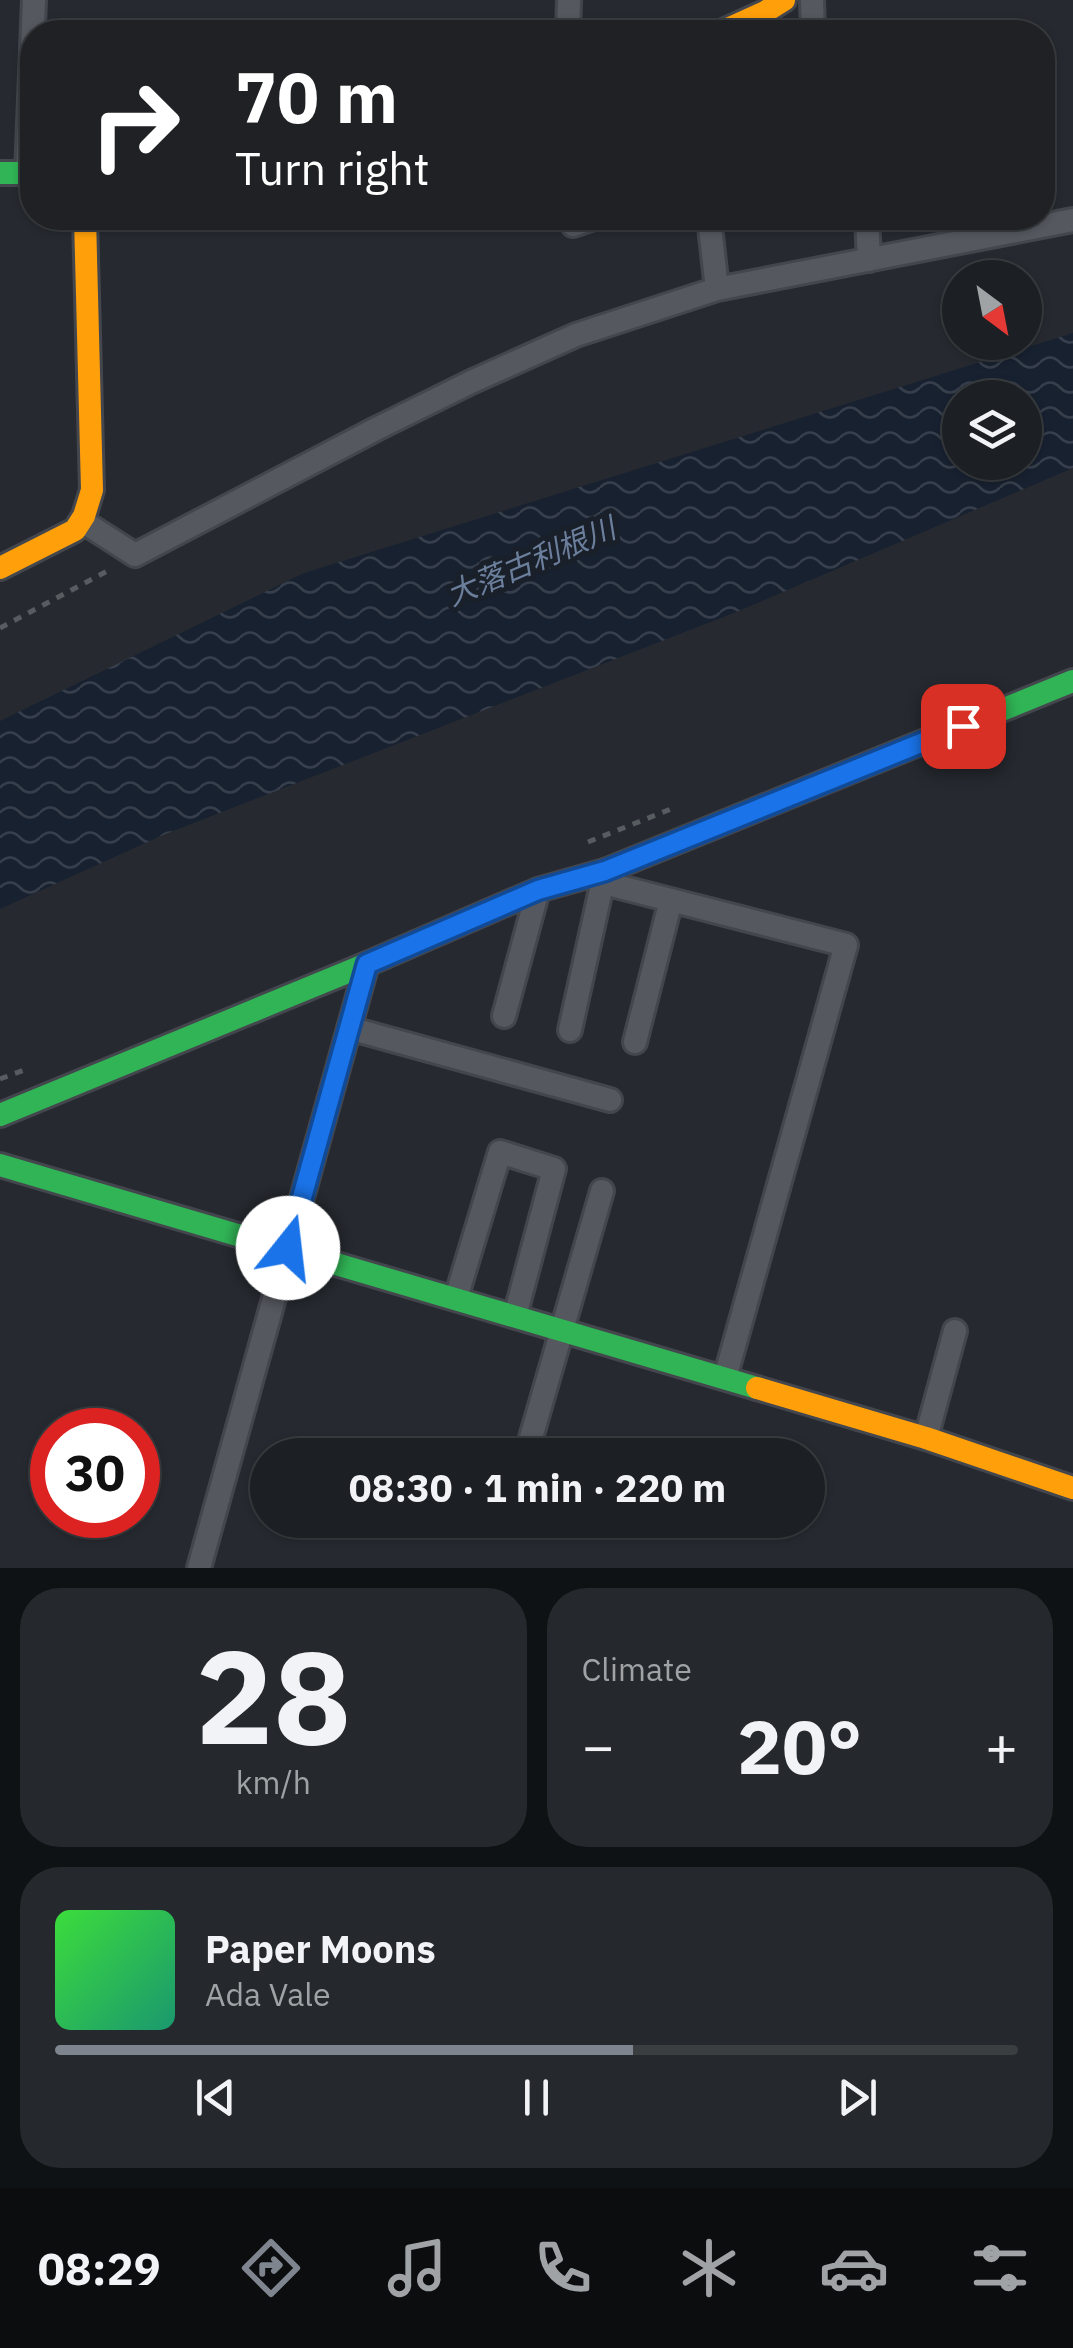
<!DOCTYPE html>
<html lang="en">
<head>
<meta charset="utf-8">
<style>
  :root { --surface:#1c2024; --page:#25282c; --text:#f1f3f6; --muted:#a0a3a6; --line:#3a3e41; --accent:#7f858f }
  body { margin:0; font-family:"IBM Plex Sans","Noto Sans JP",sans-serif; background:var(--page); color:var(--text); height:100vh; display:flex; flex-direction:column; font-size:38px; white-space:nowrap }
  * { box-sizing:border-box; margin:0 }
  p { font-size:32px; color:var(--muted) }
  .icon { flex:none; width:55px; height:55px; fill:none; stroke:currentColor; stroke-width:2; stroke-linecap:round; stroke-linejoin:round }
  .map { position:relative; height:1568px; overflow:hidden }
  .panel { display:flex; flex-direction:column; gap:20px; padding:20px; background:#0f1214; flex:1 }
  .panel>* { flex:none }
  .top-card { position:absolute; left:20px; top:20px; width:1035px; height:210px; border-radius:40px; box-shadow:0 2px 8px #0004,0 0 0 2px var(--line); background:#202124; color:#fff; overflow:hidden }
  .needle { width:65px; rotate:148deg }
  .tools { position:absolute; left:942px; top:260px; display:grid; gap:20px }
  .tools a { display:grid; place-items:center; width:100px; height:100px; border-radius:50%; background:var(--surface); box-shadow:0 2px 8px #0004,0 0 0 2px var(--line); font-size:50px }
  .speed { position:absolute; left:30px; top:1408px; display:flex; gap:20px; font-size:50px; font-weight:700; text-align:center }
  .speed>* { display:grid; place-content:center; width:130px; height:130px; border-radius:50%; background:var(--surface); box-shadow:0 2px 8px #0004,0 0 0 2px var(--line); line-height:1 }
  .speed .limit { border:15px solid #d22; background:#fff; color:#111 }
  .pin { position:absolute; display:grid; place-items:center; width:85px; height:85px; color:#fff; margin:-42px; border-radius:20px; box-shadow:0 5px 15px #0006 }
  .me { position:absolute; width:110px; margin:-55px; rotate:16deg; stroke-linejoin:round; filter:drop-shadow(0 0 8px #0008) }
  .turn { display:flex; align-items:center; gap:35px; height:210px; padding:0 50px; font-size:45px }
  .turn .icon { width:130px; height:130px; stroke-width:2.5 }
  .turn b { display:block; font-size:70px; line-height:85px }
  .big { font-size:75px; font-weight:700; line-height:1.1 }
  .panel .card { flex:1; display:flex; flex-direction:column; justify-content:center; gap:15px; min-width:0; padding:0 35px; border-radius:40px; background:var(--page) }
  .panel .dial { align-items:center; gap:0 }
  .dial b { font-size:130px; line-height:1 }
  .song { display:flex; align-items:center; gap:30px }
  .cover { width:120px; height:120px; border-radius:15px; background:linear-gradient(135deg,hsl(120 70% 55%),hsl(160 70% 35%)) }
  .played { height:10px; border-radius:5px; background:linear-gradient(90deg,var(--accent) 60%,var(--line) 60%) }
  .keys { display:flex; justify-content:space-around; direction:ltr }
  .heat { display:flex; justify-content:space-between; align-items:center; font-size:55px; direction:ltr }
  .panel .tiles { flex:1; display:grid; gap:20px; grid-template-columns:1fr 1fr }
  .card:last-child { grid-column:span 2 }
  .trip { position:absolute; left:250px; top:1438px; width:575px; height:100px; border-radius:50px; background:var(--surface); box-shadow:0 2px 8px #0004,0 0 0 2px var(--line); font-weight:700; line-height:100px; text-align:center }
  .dock { display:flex; height:160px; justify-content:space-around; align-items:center; background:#0b0d0e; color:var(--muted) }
  .dock .icon { width:70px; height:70px }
  .dock .on { color:var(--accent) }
  .dock b { font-size:45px; color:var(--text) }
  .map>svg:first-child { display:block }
  .water { fill:url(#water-waves); fill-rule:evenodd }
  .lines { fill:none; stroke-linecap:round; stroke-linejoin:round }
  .street-casing { stroke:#43464d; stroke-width:28 }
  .fast-casing { stroke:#43464d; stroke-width:28 }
  .slow-casing { stroke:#43464d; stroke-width:28 }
  .path { stroke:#575c60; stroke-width:5; stroke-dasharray:8 8; stroke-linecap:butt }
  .street { stroke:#55585f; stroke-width:22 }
  .fast { stroke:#30b455; stroke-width:22 }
  .slow { stroke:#ff9f0a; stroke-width:22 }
  .route-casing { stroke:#114b97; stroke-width:25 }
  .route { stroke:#1a73e8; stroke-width:18 }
  .labels { text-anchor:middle; stroke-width:10; stroke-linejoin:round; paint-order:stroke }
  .water-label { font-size:30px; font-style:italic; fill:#6b7f9d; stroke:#1a2029 }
</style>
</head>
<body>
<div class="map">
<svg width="1073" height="1568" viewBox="0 0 1073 1568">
  <defs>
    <pattern id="water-waves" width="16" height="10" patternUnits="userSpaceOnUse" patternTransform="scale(2.5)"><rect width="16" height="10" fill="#182130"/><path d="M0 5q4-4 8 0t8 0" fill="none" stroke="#373f4c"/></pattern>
  </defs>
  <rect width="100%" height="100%" fill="#262a30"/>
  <path class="water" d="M1073,333V468L734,613L163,835L0,909V721L304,573ZM960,398H1025V462H960Z"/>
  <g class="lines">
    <defs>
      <path id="street" d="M812,0L813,32
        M568,32L569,0
        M27,173L34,0
        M570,218L573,225L594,218
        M709,218L717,289
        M867,218L869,260
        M82,521L135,555L376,429L471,382L576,335L717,289L1073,220
        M605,871L616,886L846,945L725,1378
        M504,1016L538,890
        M349,1028L610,1100
        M570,1030L605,871
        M635,1042L671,900
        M456,1298L500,1152L554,1169L515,1316
        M926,1438L955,1331
        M526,1455L602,1191
        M199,1568L367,964"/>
      <path id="fast" d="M0,173H32
        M0,1115L367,964L538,890L605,871L1073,681
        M0,1165L757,1388"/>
      <path id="slow" d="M721,32L765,12L784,0
        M0,568L75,530L84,516L92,490L85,218
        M757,1388L926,1438L1073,1488"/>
    </defs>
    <use href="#street" class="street-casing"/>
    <use href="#fast" class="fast-casing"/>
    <use href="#slow" class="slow-casing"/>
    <path class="path" d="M0,628L111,569
      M588,842L671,809
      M0,1079L27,1069"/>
    <use href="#street" class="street"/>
    <use href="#fast" class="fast"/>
    <use href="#slow" class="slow"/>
  </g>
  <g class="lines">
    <defs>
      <path id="route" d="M288,1248L367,964L538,890L605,871L963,726"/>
    </defs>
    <use href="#route" class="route-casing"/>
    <use href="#route" class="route"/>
  </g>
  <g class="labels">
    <g class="water-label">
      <text transform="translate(531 562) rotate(-23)" y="10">大落古利根川</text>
    </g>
  </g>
</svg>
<div class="tools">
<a><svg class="needle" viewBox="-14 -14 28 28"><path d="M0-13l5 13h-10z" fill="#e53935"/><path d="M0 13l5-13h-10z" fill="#a0a3a6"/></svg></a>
<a><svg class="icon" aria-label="layers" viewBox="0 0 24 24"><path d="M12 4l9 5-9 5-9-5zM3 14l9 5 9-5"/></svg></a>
</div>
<div class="speed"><div class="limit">30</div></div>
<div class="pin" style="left:963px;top:726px;background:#d93025"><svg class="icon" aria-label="arrive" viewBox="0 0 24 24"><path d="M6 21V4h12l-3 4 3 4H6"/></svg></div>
<svg class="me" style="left:288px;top:1248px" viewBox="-20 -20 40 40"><circle r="19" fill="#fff"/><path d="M0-13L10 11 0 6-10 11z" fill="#1a73e8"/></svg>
<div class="trip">08:30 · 1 min · 220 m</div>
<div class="top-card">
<div class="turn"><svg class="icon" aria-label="right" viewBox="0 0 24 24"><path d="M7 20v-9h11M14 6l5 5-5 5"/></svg><div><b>70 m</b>Turn right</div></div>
</div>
</div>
<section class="panel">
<div class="tiles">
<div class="card dial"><b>28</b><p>km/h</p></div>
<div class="card"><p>Climate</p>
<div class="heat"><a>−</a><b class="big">20°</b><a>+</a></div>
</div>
<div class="card">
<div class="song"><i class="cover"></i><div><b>Paper Moons</b><p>Ada Vale</p></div></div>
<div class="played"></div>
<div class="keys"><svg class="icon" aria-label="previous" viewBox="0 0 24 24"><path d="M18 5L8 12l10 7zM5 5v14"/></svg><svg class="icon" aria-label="pause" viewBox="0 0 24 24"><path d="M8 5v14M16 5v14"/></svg><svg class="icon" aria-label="next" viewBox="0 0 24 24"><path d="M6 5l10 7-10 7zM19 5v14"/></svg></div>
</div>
</div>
</section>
<nav class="dock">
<b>08:29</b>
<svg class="icon on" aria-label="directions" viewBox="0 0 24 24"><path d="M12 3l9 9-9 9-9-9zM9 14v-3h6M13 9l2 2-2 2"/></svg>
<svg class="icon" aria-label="music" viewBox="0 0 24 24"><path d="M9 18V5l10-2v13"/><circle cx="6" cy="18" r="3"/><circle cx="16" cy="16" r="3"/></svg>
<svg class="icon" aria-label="phone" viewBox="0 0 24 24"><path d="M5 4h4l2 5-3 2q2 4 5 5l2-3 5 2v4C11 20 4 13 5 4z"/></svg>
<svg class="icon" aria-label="climate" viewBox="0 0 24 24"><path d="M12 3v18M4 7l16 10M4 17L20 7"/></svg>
<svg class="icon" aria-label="car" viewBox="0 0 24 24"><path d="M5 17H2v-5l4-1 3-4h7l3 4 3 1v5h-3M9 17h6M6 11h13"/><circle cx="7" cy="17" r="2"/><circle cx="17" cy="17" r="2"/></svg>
<svg class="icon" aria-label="filters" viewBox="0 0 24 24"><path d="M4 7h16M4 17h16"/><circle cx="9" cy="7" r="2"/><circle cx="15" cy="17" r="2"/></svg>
</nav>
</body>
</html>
